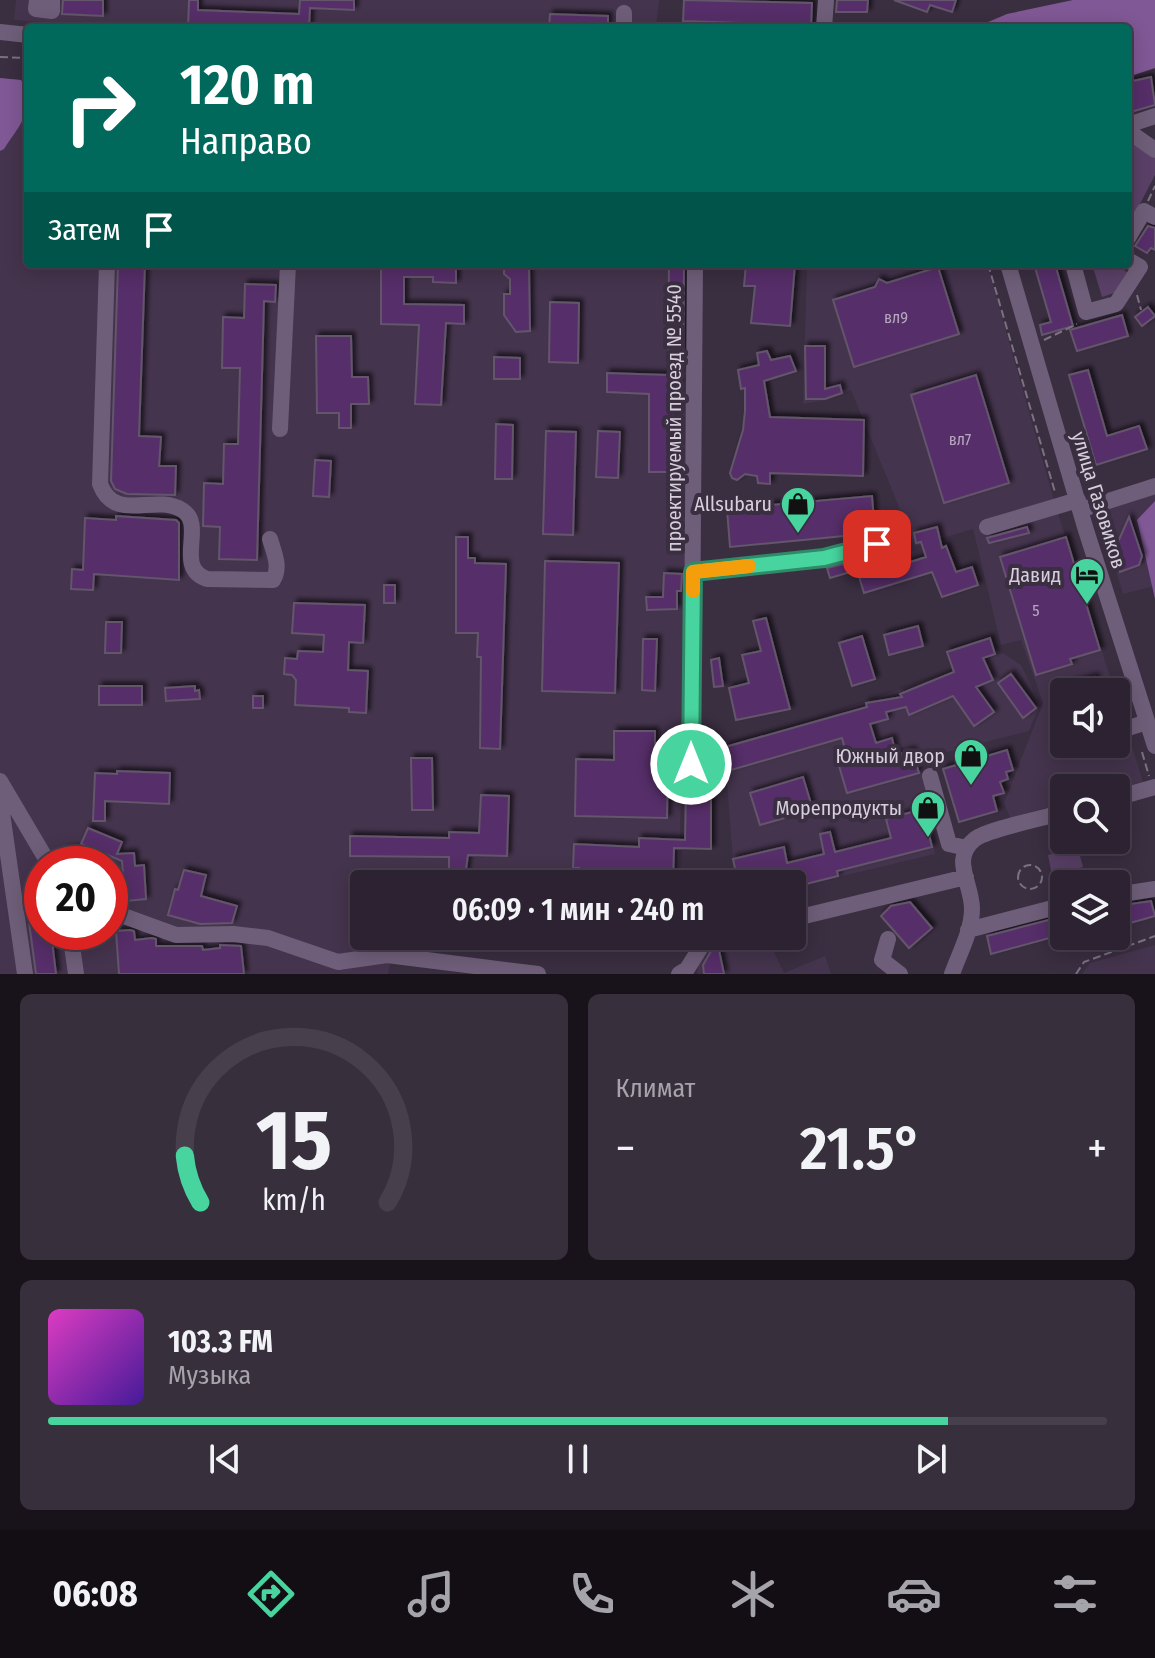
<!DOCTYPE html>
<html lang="ru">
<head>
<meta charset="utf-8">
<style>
  :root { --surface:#2c2231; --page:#382f3d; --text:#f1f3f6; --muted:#a6a4ab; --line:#483f4d; --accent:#47d49e }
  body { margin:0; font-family:"Fira Sans Condensed",sans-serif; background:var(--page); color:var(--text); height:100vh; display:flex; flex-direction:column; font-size:30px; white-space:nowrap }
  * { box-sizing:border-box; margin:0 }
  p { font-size:26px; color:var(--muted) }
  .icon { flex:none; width:44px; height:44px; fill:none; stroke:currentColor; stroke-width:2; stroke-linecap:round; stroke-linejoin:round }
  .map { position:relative; height:974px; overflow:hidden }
  .details { display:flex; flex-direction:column; gap:20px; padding:20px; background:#18131b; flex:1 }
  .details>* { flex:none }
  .banner { position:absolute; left:24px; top:24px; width:1108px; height:244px; border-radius:8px; box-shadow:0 4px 20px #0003,0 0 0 2px var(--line); background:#00695c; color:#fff; overflow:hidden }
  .buttons { position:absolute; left:1050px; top:678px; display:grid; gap:16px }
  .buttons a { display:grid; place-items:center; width:80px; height:80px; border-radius:8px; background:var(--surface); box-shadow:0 4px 20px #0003,0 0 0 2px var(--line); font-size:40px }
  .speed { position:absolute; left:24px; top:846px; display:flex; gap:16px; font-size:40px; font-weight:700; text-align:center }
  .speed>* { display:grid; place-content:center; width:104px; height:104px; border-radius:50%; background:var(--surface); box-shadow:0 4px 20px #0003,0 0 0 2px var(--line); line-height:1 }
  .speed .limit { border:12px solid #d22; background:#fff; color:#111 }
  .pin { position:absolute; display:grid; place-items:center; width:68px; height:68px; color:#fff; margin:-34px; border-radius:16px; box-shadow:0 4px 12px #0006 }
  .me { position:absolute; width:88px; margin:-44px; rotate:0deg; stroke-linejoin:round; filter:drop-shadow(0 0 6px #0008) }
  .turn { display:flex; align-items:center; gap:28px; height:168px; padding:0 24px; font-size:36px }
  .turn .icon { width:104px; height:104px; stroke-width:2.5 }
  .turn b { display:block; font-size:56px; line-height:68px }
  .then { display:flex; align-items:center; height:76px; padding:0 24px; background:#0003; gap:16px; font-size:30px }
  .big { font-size:60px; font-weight:600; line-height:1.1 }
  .details .tile { flex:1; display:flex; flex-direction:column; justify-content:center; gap:12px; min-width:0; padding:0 28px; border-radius:12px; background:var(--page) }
  .details .dial { align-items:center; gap:0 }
  .dial svg { height:208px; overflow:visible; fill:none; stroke:var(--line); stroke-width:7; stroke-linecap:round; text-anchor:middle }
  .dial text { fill:var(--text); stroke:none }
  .song { display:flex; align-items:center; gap:24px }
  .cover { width:96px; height:96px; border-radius:12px; background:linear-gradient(135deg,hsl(310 70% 55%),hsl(260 70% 35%)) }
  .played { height:8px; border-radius:4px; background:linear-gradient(90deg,var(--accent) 85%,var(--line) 85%) }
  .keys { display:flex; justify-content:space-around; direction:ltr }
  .heat { display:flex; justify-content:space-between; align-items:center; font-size:44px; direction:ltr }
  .details .tiles { flex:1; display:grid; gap:20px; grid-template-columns:1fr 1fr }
  .tile:last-child { grid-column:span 2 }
  .trip { position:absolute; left:350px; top:870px; width:456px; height:80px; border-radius:8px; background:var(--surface); box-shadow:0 4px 20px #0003,0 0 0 2px var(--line); font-weight:600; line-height:80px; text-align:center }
  .tab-bar { display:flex; height:128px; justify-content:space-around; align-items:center; background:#120e14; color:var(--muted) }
  .tab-bar .icon { width:56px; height:56px }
  .tab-bar .selected { color:var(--accent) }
  .tab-bar b { font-size:36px; color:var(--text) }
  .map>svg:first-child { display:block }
  .built { fill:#44344d; fill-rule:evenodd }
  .green { fill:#5a4067 }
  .forest { fill:#805895 }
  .building { fill:#562f69; stroke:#63556b; stroke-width:2; filter:url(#shadow) }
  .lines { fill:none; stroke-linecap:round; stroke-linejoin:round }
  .path { stroke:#7b7181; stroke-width:2; stroke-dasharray:8 4; stroke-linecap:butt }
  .minor { stroke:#6f5e79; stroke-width:16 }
  .route-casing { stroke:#2e8a67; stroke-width:20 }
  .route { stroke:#47d49e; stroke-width:14 }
  .slow { stroke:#f59e0b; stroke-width:14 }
  .labels { text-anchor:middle; stroke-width:8; stroke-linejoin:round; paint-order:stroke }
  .number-label { font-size:16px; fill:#b7a7bf }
  .street-label { font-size:20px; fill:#d7cfdc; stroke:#3a2e41 }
  .poi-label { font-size:20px; fill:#d7cfdc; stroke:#3a2e41; text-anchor:end }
</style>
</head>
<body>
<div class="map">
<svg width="1155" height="974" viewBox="0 0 1155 974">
  <defs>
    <filter id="shadow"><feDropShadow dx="3.5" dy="-3.5" stdDeviation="2" flood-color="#0009"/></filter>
  </defs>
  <rect width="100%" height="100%" fill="#3a2e41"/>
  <path class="built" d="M16,0H659L656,28H119L14,20Z
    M0,78L21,80L28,85V264H688L686,566L679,884H364V936H395L388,974H0ZM42,864H110V932H42Z
    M807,264H987L1055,504L1115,692H1064V744H1116V695L1143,782L1116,789L1064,788V803L1010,818L1004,803L1043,703L1021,640L1001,645L973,529L915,546L851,390L826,400L803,404Z
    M1155,490V586L1123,594L1102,524L1104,514L1109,507Z
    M1003,653L1021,665L1040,704L1029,731L924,758L935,854L792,888V884H735L724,747L808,722Z
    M767,937L784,973L825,956L831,974H697L699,952Z
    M1155,945V974H1082L1090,963Z"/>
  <path class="green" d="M1128,141L1155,157V175L1128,227Z
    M1092,264H1113L1130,274L1120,291L1102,297Z
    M1078,848L1083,867L1052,875L1048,855Z"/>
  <path class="forest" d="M1073,0H1155V68L1128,77V28H974L1007,14Z
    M0,78L21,80C36,110 20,124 4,149L0,151Z
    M1155,501V599L1137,520Z"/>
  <path class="building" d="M63,0H103V16L62,14Z
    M189,0H198V10L299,14L300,0H354V10L310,8L309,28H188Z
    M684,0L812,3L811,28H741V23L683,21Z
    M837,0H868L867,12H836Z
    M894,0H956L952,12L930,5L927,12Z
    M550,14L608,16V28H549Z
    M1151,77L1155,105L1131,112L1128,82Z
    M1148,226L1155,228V250L1151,248L1147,253L1135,246Z
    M118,264H145L139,436L161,437L159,466H176L175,495L127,494L115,489L111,481Z
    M381,264H456V283L433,282V277H404V304L464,305V324L446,323L441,405L415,404L419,325L381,324Z
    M504,264H529L530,331L516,332L504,315V294H510V279L504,274Z
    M669,264H684L683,367H680L679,395L673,394L674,472H649V394L607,392V373L668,375Z
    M746,264H795L790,326L751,323L755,286H744Z
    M1034,264H1055L1073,326L1042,335L1040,325L1051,322Z
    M938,267L959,334L854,367L833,300L875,287L879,279L887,283Z
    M245,284L276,285L275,302L264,301L257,560L219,559L220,527L203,526L204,483L223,484L224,444H238L240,368H222L223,317L244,318Z
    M550,302L579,303L578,363L549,362Z
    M1148,307L1155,316L1142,326L1135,317Z
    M1122,315L1128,336L1077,351L1070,330Z
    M316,336H351L352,377H368L369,404H351V428H339V413H317Z
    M805,346H825V389L840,385L842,393L825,399H806Z
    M767,351L771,360L790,356L796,371L764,381L770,417L864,420L863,476L770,473V484L758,483L757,476L745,474L737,480L732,478L730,473L743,430L745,411V388L741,389L738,370L759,365L757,353Z
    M494,357L520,358V379H494Z
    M1088,370L1107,436L1139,426L1147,449L1096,465L1069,375Z
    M976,375L1009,483L944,503L911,395Z
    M496,424L513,425L512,479H495Z
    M546,431L576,432L573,535L543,534Z
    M598,431L620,432L618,478L596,477Z
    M315,460L331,461L329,497L313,496Z
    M872,496L875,533L730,547L727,509Z
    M116,516L176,520L179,523V580L94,574L93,590L71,589L72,569L83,570L85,518L116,520Z
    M1129,517L1142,556L1139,565L1120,572L1114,551Z
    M937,527L942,548L946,546L956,572L972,567L978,585L942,597L932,572L864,593L857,570L830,578L827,568L864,559L869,575L926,557L921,542L916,543L914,533Z
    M1027,527L1029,533L989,543L987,538Z
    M456,537H468V558H475V563L506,564L500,749L480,748L481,657H477L478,633H456Z
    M1066,537L1100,650L1070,659L1072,664L1036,675L1000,557Z
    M545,561L619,563L615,693L542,691Z
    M664,573L682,574L681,591H677V609L647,610L646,597H663Z
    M384,585H395V603H384Z
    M294,603L365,605L363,643L349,642L348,670L368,671L366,713L349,712V708L295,705L296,680L292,675L284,674L285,658L297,659L298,651L323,652L324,635L292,633Z
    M766,618L790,709L736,720L729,688L749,683L742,655L761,651L753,621Z
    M106,622H122L121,653H105Z
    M918,626L923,646L889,655L884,635Z
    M862,636L875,679L852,686L839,643Z
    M990,638L995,654L983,658L993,680L976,687L994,712L974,726L953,696L909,715L906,707L886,712L888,719L870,724L876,743L892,738L896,755L912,750L919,773L847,793L837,759L847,756L842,738L731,770L725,747L867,707L866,703L902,697L900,694L954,672L947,652Z
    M643,639H657L655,691L642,690Z
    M719,658L723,686L714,687L711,660Z
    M1011,674L1036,708L1023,718L998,683Z
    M1095,677L1099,692H1049V689Z
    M99,686H142V705H99Z
    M195,686V691L199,690L200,699L166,701L165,688Z
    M253,696H263V708H253Z
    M614,731H655V761H668L667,818L575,816L576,759L614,760Z
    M1064,744H1094V747L1066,754Z
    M1007,750L1013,770L1006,772L1008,779L1000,782L1004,793L993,796L997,811L959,822L943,769Z
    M411,758H432L433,810H412Z
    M117,771L170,773L169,804L105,801V821H93L95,773L117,774Z
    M803,777L813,810L760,825L750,793Z
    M686,788H711V849L674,848L673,884H578L579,868H573L574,844L639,847V838L685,840Z
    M481,795L509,796L507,856L468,855L464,884H449V857L350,856V836L449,838V832L479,833Z
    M923,809L932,847L837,871L838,876L794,887L792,877L762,884H743L742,877L737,878L733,859L784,847L787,863L824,854L820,834L830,832L835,852L891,838L886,819Z
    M88,828L122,842L117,854L134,853L135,866L144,865L146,899L126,901V897L110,895V876L123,875L122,861L81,844Z
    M85,848L86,864H67L66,850Z
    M184,870L206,875L201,896L237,906L232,923L200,924L168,915L175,889L178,890Z
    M1151,901L1155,916L1116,927V906Z
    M910,902L932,928L909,948L881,916L891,906Z
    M35,914L36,921L42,920V932H51L56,974H36L28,915Z
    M1064,916V934L991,954L987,936Z
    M130,930L134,931L135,940L152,938L156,939V946H202L203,950L220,948V945L241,946L244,974H119L116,931Z
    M719,950L724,974H704L703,965L711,951Z"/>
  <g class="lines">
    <path class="path" d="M34,24L77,28
      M0,57L28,58
      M1148,201L1155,186
      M988,264L1055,492
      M1137,295L1141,310
      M1044,340L1077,324
      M1142,752L1149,776
      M1018 877a12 12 0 1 1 24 0a12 12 0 1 1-24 0Z
      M1076,974L1084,962L1155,936"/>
    <path class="minor" d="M37,0L36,9L52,11V0
      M624,28V13
      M824,28L826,0
      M0,32L28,35
      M1128,125L1155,116
      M1128,131L1155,150
      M1128,238L1144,211L1155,217
      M107,264L100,484C115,524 154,493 182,510C207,525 173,567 207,579L273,580C281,567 274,553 270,539
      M1008,264L1085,527L1155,746
      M1073,264L1086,312L1116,304L1140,267L1128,260
      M280,429L288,264
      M1080,510L1155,486
      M987,527L1078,500
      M693,572L824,558L877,544
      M1116,732L1147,722
      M691,764L695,264
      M930,776L949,844L966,848
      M0,781L49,864
      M1116,798L1155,787
      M0,799L25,974
      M1116,895L1155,889
      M110,911L176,935L233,934L268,938L338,962L387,955L538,974
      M792,919L966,877
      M968,930L1064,905
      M70,932L76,974
      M888,939L882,960L900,974
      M679,974L687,969L706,939L719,936
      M952,974C959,954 972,931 972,909C972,883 950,859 975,839C988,829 1045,818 1064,812"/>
  </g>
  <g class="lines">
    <defs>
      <path id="route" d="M691,764L693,572L824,558L877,544"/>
    </defs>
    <use href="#route" class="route-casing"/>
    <use href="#route" class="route"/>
    <path class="slow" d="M693,591V572L749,566"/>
  </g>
  <defs>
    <symbol id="shop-pin" viewBox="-11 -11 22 30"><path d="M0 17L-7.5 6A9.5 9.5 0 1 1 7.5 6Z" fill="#47d49e" stroke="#3a2e41"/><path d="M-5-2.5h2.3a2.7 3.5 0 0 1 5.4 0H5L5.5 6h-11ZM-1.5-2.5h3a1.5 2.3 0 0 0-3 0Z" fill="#111"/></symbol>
    <symbol id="hotel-pin" viewBox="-11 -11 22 30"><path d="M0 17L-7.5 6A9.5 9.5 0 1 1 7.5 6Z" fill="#47d49e" stroke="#3a2e41"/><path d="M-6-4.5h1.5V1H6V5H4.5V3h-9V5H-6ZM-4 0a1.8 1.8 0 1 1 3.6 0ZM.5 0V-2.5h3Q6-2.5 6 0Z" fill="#111"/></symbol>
  </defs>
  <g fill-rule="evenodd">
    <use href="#shop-pin" x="778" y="484" width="40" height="54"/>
    <use href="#hotel-pin" x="1067" y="555" width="40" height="54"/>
    <use href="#shop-pin" x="951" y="736" width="40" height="54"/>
    <use href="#shop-pin" x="908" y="788" width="40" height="54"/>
  </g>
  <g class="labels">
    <g class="number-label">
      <text x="896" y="323">вл9</text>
      <text x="960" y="445">вл7</text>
      <text x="1036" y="616">5</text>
    </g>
    <g class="street-label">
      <text transform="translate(674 418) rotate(-90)" y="7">проектируемый проезд № 5540</text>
      <text transform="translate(1099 500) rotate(73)" y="7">улица Газовиков</text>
    </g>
    <g class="poi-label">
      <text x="772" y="511">Allsubaru</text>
      <text x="1061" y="582">Давид</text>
      <text x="945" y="763">Южный двор</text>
      <text x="902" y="815">Морепродукты</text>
    </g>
  </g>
</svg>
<div class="buttons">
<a><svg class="icon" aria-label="sound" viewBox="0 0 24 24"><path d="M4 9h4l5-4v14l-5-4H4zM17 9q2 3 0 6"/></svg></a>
<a><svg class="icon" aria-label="search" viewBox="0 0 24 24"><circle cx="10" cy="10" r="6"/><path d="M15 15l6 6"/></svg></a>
<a><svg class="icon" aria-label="layers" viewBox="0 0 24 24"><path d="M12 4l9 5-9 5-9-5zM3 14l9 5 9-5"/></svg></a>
</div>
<div class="speed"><div class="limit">20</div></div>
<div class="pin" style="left:877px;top:544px;background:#d93025"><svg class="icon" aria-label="arrive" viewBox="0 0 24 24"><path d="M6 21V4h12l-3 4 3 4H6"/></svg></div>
<svg class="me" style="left:691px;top:764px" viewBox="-20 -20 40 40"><circle r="17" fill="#47d49e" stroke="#fff" stroke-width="3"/><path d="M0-11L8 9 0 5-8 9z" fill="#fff"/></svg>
<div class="trip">06:09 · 1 мин · 240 m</div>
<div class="banner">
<div class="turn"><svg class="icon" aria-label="right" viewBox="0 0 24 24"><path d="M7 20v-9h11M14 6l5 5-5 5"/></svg><div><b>120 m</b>Направо</div></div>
<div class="then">Затем<svg class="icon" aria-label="arrive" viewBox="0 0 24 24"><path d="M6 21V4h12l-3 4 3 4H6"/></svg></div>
</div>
</div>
<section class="details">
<div class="tiles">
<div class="tile dial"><svg viewBox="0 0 100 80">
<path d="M14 69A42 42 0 1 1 86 69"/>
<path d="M14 69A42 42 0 0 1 8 51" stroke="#47d49e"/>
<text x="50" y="56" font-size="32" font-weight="700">15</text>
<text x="50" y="72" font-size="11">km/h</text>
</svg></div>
<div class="tile"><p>Климат</p>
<div class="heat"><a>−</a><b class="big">21.5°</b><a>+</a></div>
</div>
<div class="tile">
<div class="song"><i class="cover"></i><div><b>103.3 FM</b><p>Музыка</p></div></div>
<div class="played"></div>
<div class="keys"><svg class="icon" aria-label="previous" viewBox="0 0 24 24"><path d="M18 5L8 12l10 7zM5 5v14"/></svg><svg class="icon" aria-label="pause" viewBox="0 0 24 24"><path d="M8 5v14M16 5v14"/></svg><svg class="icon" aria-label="next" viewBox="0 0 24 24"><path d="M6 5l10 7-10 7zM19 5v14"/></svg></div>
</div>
</div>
</section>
<nav class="tab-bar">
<b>06:08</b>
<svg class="icon selected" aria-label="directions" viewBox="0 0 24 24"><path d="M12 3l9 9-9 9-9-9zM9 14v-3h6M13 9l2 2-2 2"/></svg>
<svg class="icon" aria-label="music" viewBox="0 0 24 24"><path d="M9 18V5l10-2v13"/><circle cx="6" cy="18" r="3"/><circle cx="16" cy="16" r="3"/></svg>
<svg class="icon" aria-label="phone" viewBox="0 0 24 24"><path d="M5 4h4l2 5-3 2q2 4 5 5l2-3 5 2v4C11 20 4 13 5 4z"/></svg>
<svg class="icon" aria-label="climate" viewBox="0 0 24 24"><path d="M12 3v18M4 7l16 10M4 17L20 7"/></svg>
<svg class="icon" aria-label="car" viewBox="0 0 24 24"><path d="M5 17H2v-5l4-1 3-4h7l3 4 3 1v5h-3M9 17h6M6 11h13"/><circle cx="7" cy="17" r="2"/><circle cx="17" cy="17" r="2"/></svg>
<svg class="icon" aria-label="filters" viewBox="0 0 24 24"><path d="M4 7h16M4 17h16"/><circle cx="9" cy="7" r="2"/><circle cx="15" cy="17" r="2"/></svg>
</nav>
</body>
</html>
